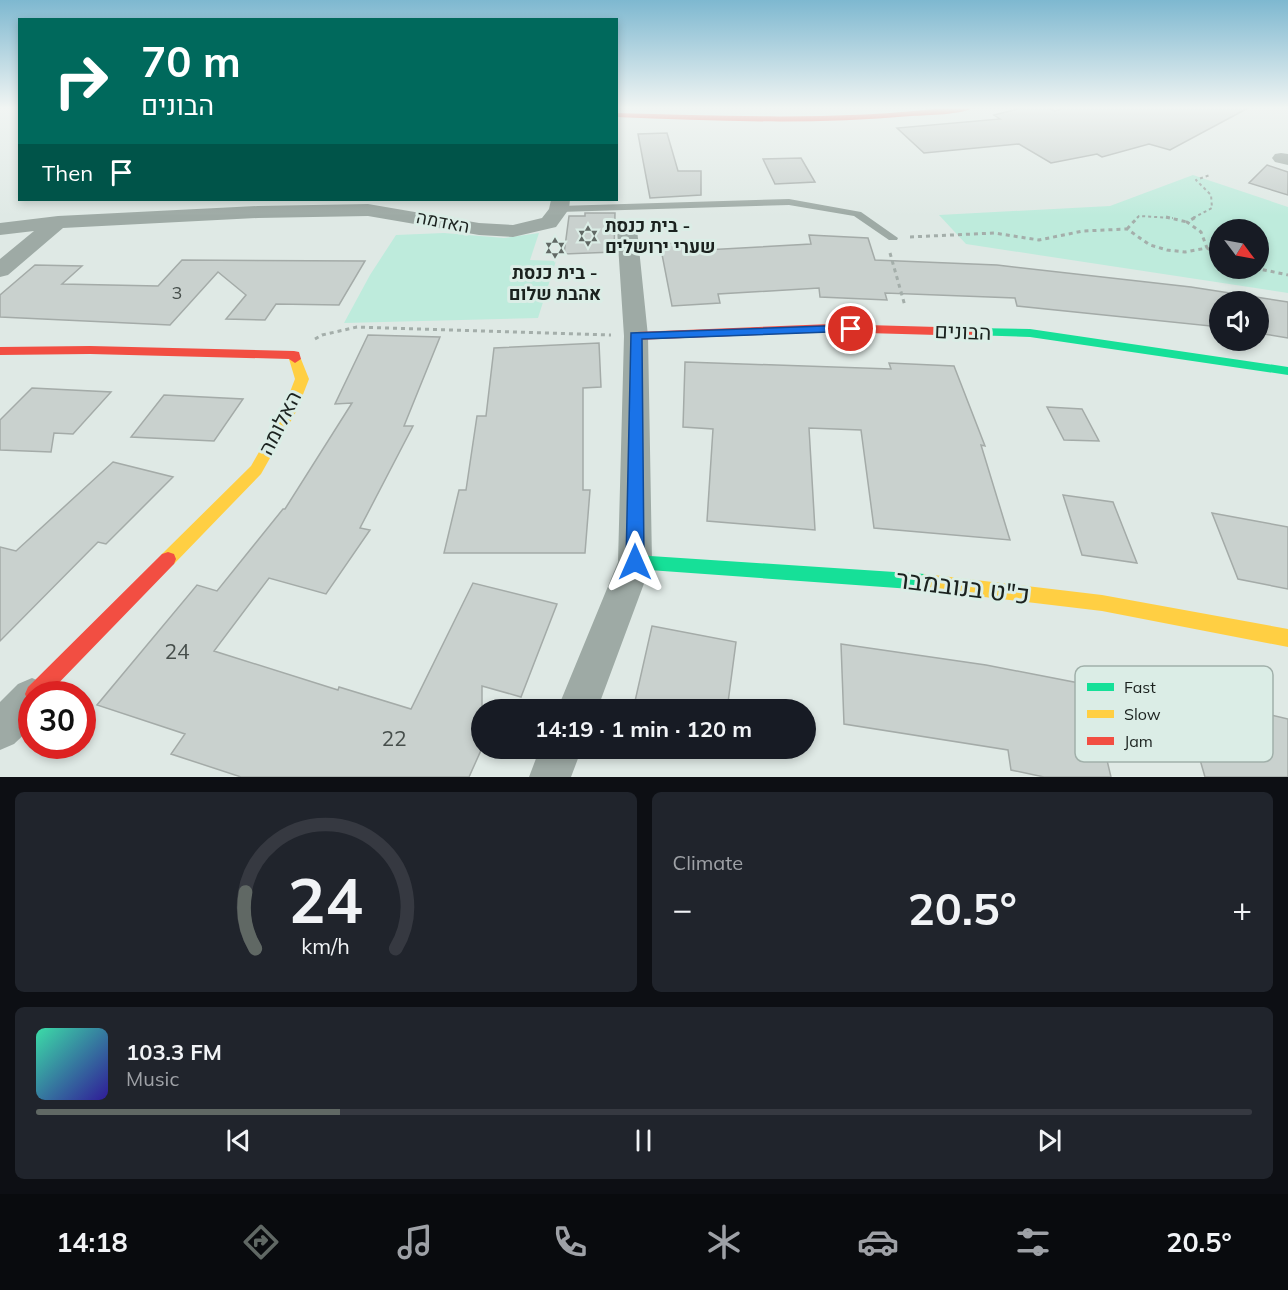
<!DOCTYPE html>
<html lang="en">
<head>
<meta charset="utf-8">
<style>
  :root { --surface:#171b24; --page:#20242c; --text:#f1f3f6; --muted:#9ea1a6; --line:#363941; --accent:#606864 }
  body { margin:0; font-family:Mulish,Heebo,sans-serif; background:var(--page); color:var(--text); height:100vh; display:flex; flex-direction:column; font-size:22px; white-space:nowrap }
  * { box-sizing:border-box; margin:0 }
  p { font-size:20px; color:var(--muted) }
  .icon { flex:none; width:33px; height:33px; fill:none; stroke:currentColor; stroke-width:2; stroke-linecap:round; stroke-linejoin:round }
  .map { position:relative; height:777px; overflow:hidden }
  .drawer { display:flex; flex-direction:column; gap:15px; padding:15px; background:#0d0f14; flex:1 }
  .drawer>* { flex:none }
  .hud { position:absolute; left:18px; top:18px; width:600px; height:183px; border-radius:0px; box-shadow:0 3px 9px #0003; background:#00695c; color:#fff; overflow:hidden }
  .needle { width:39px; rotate:122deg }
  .controls { position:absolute; left:1209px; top:219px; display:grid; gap:12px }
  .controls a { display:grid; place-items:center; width:60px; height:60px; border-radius:50%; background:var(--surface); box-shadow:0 3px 9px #0003; font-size:30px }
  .speed { position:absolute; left:18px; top:681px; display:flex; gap:12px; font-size:30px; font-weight:700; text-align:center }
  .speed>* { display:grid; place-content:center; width:78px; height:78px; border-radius:50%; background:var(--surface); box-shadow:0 3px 9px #0003; line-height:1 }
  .speed .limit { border:9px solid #d22; background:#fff; color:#111 }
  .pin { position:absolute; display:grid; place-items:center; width:51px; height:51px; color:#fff; margin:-26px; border:3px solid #fff; border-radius:50%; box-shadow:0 2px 6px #0007 }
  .me { position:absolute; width:66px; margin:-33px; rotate:0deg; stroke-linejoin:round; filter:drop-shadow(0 0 4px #0008) }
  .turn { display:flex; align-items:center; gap:21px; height:126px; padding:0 24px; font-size:27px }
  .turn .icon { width:78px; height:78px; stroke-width:2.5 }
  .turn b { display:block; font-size:42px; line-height:51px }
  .then { display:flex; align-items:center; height:57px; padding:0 24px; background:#0003; gap:12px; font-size:22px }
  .big { font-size:45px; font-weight:700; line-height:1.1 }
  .drawer .card { flex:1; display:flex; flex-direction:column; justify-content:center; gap:9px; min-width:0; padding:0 21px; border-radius:9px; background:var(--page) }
  .drawer .dial { align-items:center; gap:0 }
  .dial svg { height:156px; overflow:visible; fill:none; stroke:var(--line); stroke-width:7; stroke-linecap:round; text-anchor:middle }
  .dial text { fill:var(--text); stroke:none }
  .song { display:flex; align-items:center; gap:18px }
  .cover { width:72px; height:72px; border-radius:9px; background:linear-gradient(135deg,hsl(160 70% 55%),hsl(250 70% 35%)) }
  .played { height:6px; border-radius:3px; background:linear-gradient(90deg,var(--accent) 25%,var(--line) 25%) }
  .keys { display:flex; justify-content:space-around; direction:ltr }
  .heat { display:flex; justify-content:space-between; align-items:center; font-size:33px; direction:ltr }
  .drawer .tiles { flex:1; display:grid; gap:15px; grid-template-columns:1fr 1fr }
  .card:last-child { grid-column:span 2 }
  .trip { position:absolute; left:471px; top:699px; width:345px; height:60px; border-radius:30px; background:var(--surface); box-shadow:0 3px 9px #0003; font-weight:700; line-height:60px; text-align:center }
  .tabs { display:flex; height:96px; justify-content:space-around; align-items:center; background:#090b0e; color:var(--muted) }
  .tabs .icon { width:42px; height:42px }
  .tabs .on { color:var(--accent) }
  .tabs b { font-size:27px; color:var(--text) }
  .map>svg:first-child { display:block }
  .green { fill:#beebdc; fill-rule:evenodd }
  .building { fill:#c9d1ce; stroke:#a4aba8; stroke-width:1.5 }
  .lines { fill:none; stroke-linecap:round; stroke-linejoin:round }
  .path-far1 { stroke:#a4aeaa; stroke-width:2; stroke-dasharray:3 3; stroke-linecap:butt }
  .path { stroke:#a4aeaa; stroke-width:3; stroke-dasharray:4 4; stroke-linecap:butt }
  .lane { fill:#9eaaa5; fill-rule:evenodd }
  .street { fill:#9eaaa5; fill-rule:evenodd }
  .fast { fill:#16e098; fill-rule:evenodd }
  .slow { fill:#ffcf43; fill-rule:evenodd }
  .jam { fill:#f24e42; fill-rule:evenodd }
  .route { fill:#1a73e8; stroke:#114b97; stroke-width:1.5 }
  .labels { text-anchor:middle; stroke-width:6; stroke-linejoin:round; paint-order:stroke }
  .far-street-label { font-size:18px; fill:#1b221f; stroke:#dbede6 }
  .far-poi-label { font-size:18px; font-weight:bold; fill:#1b221f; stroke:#dbede6; text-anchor:start }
  .number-label { font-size:18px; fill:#464e4b }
  .street-label { font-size:21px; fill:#1b221f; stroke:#dbede6 }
  .near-number-label { font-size:21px; fill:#464e4b }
  .near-street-label { font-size:26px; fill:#1b221f; stroke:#dbede6 }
  .key { fill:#dbede6; stroke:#a1b0aa; stroke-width:1.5 }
  .key-label { font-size:16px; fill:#1b221f }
</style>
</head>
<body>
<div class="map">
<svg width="1288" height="777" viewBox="0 0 1288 777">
  <rect width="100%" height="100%" fill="#dfe9e5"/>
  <path class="green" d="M1193,175L1288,207V293L966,244L939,215L1110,206ZM1220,230H1258V268H1220Z
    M444,233L504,238L539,233L530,260L556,261L538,318L344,323L370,275L396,235Z"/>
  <path class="building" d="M1025,107H1047L1055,111L1066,107H1250L1170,150L1149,144L1102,157L1097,154L1051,163L1019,144L924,153L897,128L1000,119L994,115Z
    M667,133L678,171H701V195L650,198L638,134Z
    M801,158L815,182L775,184L763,159Z
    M1267,165L1288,172V195L1249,183Z
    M585,213H615L614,252L564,254L569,216H585Z
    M809,235L868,238L875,260L997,265L1191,287L1288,302V338L1258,333V302H1220V327L1017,306L1015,298L885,293L887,300L820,297L819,288L718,294L720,303L672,306L660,244L703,242L705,250L811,244Z
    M182,260L365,261L339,305L276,304L265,320L226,319L246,295L218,272L170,325L0,317V295L35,265L82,266L62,284L158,286Z
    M368,335L440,337L404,426H413L360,528L370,530L326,594L269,578L214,651L338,690L339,687L411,709L473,583L557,604L521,697L482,686V748L469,777H241L171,754L185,734L97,705L197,585L217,591L283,509H285L352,403L335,404Z
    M599,343L601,387L583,388V490H590L585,553H444L459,490H466L477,416H486L494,348Z
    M685,362L891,369L889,363L954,366L985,446L981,445L1010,540L874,528L861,430L809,428L815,530L707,521L713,429L683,427Z
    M32,388L111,392L73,434L54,433L51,452L0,450V420Z
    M164,395L243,399L214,441L131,437Z
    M1047,407L1082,409L1099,441L1064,440Z
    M113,462L173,477L106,544L98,542L0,641V547L16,551Z
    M1063,495L1113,502L1137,563L1082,555Z
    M1212,513L1288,527V589L1238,579Z
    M652,626L736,642L727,710H633Z
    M841,644L986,665L1089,685L1111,777H1044L1011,770L1008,750L844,724Z
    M1181,694L1288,719V777H1205Z"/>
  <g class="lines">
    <path class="path-far1" d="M1137,218L1139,216L1173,218
      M1193,218L1212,208L1211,195L1196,180L1210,175"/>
    <path class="path" d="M1166,217L1187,222
      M1127,229L1138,217
      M910,237L994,233L1039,240L1083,231L1127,229L1150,245L1167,250L1185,252L1207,248L1201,232L1187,222L1196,217
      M1207,248L1220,256
      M890,253L905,306
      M1255,268L1288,275
      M315,339L322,335L357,327L611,335"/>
    <path class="lane" d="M789,199L861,212L898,238L897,240H889L854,216L789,205L559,212L554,209L559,206Z"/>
    <path class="street" d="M1281,153L1288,154V165L1275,162L1272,158L1275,154Z
      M551,200H570L569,209L556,227L513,237L479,235L368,216L258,218L63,228L8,275L0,277V259L34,231L0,235V223L58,216L258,206L368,204L479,223L513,225L542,218L549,209Z
      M627,223L634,225L637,229L648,336L652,562L597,710H557L618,562L624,336L617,229L620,225Z
      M32,678L46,684L50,694H32V727L14,744L0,750V702L18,684Z
      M540,748H582L571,777H529Z"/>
    <path class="fast" d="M973,328L1030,329L1288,367V375L1030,337L969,335L967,332L969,329Z
      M635,555L925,574L931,577L934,582L931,587L925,590L635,569L629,567L626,562L629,557Z"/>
    <path class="slow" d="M295,355L301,359L309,379L297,410L261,474L174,564L168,566L162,564L160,559L162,554L251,466L283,410L295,379L289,359Z
      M925,574L1102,595L1288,629V647L1102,611L925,590L919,587L916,582L919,577Z"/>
    <path class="jam" d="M951,107H975C961,115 928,115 911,116C813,125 715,121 616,117V113C728,116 840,121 951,107Z
      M831,324L973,328L979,332L973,336L831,332L636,340L630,336L636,332Z
      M90,346L294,351L299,352L301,359L295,363L289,359L90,354L0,355V347Z
      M168,552L174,554L176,559L174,564L48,694H32V702L28,701L25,694L28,687L162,554Z"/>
  </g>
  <linearGradient id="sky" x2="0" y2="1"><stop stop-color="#7eb8d0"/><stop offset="0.5" stop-color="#f1f5f3"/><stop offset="1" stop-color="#f1f5f3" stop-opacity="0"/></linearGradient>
  <rect width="1288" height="216" fill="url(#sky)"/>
  <path class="route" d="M851,325L858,329L856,331L642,339L644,562L641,568L635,570L629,568L626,562L631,333Z"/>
  <defs>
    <symbol id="synagogue-bare" viewBox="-9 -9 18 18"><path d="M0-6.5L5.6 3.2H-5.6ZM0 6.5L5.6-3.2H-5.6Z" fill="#606864" stroke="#dbede6" stroke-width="2.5" paint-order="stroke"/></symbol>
  </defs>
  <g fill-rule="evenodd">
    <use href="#synagogue-bare" x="573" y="221" width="30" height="30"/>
    <use href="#synagogue-bare" x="540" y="233" width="30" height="30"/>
  </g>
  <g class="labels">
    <g class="far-street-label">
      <text transform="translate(443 222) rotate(11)" y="6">האדמה</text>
    </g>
    <g class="far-poi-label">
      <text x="605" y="232">בית כנסת -<tspan x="605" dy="21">שערי ירושלים</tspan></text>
      <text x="555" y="279" text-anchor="middle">בית כנסת -<tspan x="555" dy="21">אהבת שלום</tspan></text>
    </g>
    <g class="number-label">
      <text x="177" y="299">3</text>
    </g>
    <g class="street-label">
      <text transform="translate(963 332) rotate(2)" y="7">הבונים</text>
      <text transform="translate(280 423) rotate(-63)" y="7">האלומה</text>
    </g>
    <g class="near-number-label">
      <text x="177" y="659">24</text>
      <text x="394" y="746">22</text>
    </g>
    <g class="near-street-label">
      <text transform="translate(963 587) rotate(7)" y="9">כ"ט בנובמבר</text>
    </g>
  </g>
  <rect x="1075" y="666" width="198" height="96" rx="9" class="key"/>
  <rect x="1087" y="683" width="27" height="8" fill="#16e098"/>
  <rect x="1087" y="710" width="27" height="8" fill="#ffcf43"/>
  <rect x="1087" y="737" width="27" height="8" fill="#f24e42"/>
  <g class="key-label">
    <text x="1124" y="693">Fast</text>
    <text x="1124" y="720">Slow</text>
    <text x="1124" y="747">Jam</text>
  </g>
</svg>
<div class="controls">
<a><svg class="needle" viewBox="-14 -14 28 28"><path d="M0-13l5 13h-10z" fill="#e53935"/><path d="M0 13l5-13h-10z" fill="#9ea1a6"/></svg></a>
<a><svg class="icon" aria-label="sound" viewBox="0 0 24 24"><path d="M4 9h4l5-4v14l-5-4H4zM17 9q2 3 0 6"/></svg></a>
</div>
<div class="speed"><div class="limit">30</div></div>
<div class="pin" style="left:851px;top:329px;background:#d93025"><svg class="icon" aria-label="arrive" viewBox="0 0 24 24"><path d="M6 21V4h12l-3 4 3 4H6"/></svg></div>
<svg class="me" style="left:635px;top:562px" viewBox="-20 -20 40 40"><path d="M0-17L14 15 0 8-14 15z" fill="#1a73e8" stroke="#fff" stroke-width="4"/></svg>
<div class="trip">14:19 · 1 min · 120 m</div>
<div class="hud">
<div class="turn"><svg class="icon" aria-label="right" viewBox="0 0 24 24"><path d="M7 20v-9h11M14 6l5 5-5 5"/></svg><div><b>70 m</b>הבונים</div></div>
<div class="then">Then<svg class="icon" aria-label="arrive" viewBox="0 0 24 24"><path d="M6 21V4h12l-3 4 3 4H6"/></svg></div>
</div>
</div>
<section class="drawer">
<div class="tiles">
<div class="card dial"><svg viewBox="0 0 100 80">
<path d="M14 69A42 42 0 1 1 86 69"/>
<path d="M14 69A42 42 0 0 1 9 40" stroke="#606864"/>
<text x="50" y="56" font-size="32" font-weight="700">24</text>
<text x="50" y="72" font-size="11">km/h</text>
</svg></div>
<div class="card"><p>Climate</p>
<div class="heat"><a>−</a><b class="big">20.5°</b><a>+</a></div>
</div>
<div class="card">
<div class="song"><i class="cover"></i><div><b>103.3 FM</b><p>Music</p></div></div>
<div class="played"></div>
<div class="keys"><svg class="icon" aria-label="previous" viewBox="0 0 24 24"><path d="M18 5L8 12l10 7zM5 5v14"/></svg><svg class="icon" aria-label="pause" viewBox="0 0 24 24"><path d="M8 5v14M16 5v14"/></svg><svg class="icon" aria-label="next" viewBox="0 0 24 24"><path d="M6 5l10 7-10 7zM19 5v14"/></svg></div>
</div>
</div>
</section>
<nav class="tabs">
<b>14:18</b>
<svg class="icon on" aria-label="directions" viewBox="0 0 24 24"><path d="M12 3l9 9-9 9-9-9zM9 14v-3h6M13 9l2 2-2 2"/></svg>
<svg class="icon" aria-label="music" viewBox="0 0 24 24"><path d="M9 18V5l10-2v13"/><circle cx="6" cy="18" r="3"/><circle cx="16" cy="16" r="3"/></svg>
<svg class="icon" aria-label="phone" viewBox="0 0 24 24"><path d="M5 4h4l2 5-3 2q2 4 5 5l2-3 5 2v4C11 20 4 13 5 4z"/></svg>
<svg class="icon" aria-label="climate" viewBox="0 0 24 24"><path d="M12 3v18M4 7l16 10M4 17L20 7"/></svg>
<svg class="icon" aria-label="car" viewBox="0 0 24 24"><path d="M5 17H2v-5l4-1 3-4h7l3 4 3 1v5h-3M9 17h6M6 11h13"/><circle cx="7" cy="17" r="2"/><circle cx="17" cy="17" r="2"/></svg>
<svg class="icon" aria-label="filters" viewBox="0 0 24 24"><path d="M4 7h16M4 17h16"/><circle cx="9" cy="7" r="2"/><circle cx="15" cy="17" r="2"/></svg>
<b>20.5°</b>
</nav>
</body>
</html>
